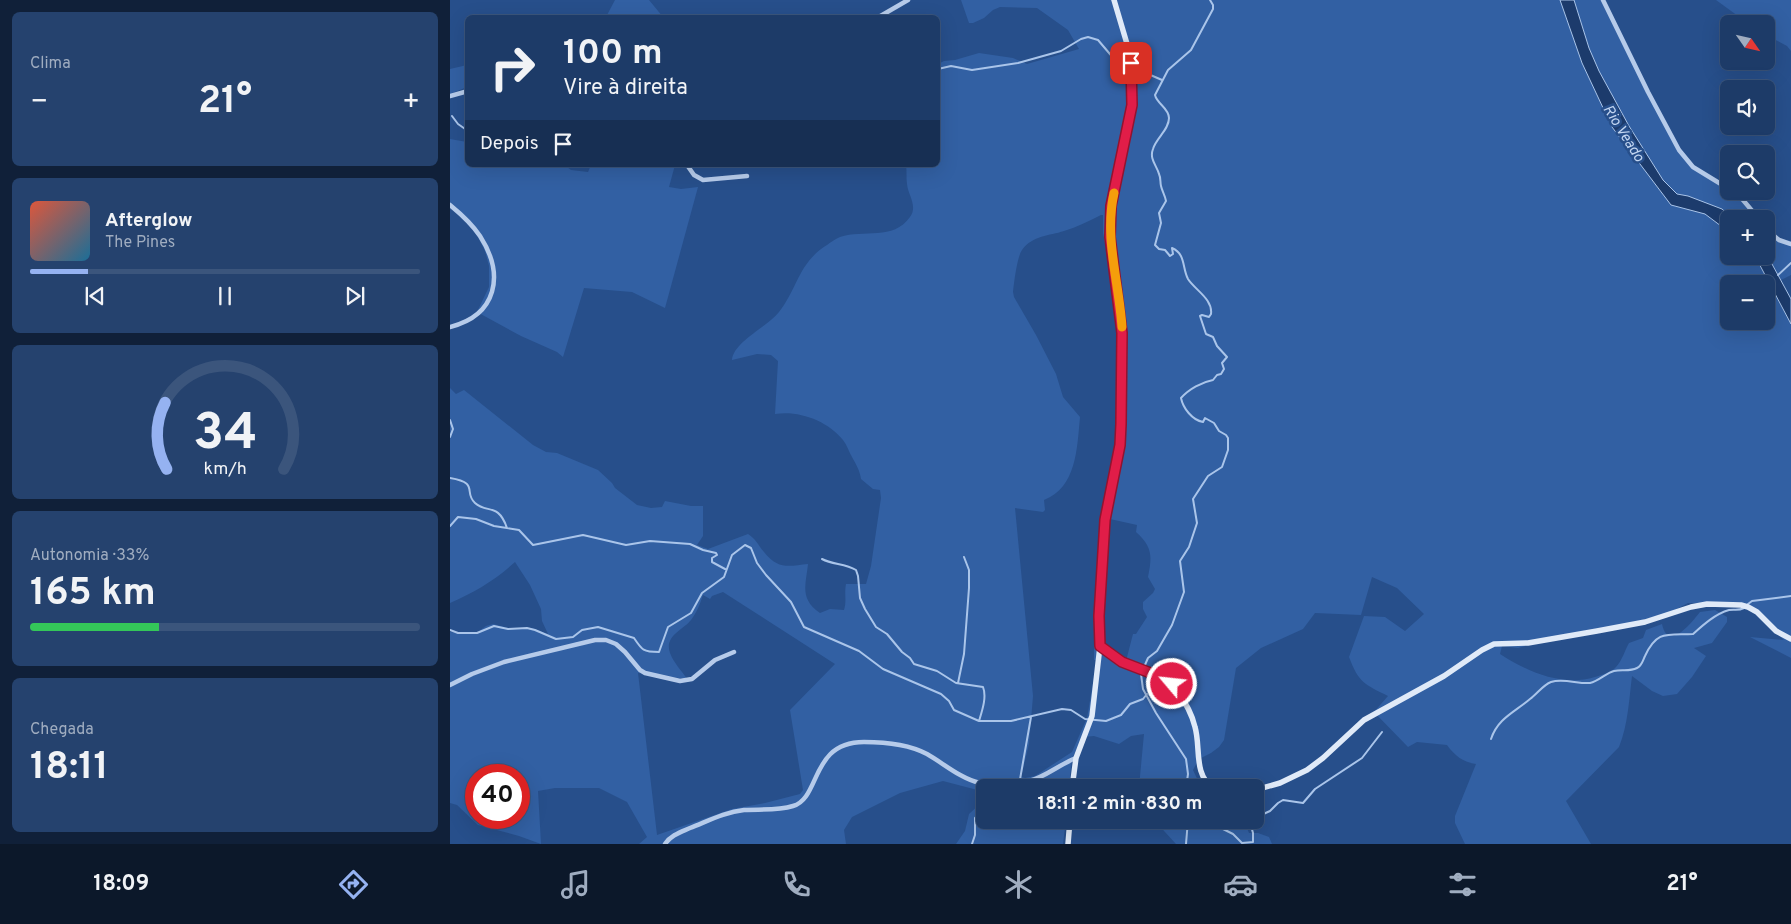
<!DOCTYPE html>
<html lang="pt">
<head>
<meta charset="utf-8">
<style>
  :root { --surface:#1d3b68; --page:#25426e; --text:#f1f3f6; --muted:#a0adc0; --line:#3b557c; --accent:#95b2f1 }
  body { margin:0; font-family:Overpass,sans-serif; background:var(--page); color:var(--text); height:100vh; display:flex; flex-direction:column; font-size:19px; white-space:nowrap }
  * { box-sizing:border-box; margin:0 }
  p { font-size:16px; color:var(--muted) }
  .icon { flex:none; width:28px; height:28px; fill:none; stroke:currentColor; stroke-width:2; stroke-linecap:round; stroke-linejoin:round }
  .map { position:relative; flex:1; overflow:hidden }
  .panel { display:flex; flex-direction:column; gap:12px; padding:12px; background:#102039; width:450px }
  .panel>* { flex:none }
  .hud { position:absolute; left:15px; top:15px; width:475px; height:152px; border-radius:8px; box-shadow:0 5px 20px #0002,0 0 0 1px var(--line); background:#1d3b68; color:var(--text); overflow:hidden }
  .needle { width:32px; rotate:124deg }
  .fabs { position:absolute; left:1270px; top:15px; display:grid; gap:10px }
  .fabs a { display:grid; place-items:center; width:55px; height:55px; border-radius:8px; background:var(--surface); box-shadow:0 5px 20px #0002,0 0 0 1px var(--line); font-size:25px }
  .speed { position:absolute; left:15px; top:764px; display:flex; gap:10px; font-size:25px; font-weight:700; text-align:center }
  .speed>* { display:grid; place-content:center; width:65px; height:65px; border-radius:50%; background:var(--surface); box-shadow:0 5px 20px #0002,0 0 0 1px var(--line); line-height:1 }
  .speed .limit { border:8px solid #d22; background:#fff; color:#111 }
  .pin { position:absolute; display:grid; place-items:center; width:42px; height:42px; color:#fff; margin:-21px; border-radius:10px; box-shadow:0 2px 8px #0006 }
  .me { position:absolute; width:55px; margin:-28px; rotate:298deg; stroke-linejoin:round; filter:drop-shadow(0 0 4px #0008) }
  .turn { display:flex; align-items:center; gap:18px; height:105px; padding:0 15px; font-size:22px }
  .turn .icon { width:65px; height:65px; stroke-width:2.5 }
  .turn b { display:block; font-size:35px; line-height:42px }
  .then { display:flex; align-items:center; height:48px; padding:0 15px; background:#0003; gap:10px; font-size:19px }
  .big { font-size:38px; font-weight:700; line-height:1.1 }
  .panel .widget { flex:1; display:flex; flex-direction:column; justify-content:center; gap:8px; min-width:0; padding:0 18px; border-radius:8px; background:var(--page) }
  .panel .dial { align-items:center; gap:0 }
  .dial svg { height:130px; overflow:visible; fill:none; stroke:var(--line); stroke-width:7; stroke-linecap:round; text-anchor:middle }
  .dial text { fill:var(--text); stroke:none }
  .song { display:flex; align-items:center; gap:15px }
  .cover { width:60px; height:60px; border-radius:8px; background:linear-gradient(135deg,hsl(10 70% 55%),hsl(200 70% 35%)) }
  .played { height:5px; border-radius:2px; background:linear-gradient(90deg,var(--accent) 15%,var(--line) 15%) }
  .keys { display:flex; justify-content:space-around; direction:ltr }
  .heat { display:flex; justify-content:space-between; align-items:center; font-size:28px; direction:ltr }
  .charge { height:8px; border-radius:4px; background:linear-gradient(90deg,#34c759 33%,var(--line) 0) }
  .trip { position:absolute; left:526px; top:779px; width:288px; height:50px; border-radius:8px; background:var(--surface); box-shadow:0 5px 20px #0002,0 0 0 1px var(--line); font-weight:700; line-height:50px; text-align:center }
  .menu { display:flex; height:80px; justify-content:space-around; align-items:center; background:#0c182a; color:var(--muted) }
  .menu .icon { width:35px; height:35px }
  .menu .selected { color:var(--accent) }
  .menu b { font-size:22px; color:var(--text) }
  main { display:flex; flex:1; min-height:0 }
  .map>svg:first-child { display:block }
  .green { fill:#3260a3; fill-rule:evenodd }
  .water { fill:#1c3b6c; stroke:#aac5ea }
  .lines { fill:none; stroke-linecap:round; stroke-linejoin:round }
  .stream { stroke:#aac5ea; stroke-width:2 }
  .street { stroke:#b6cbea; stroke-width:4.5 }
  .secondary { stroke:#e0eaf8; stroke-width:5.5 }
  .route-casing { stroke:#92132f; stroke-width:12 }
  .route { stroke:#e11d48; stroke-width:9 }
  .slow { stroke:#f59e0b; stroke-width:9 }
  .labels { text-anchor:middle; stroke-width:5; stroke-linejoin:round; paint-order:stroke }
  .water-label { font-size:15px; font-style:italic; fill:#c2d5f1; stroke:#274f8b }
</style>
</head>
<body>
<main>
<section class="panel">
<div class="widget"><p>Clima</p>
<div class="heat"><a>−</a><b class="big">21°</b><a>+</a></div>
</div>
<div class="widget">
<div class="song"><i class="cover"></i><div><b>Afterglow</b><p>The Pines</p></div></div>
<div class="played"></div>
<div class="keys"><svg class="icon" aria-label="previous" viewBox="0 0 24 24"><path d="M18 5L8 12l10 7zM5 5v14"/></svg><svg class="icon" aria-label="pause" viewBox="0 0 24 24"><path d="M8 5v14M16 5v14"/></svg><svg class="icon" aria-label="next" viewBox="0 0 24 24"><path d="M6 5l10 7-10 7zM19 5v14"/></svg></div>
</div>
<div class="widget dial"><svg viewBox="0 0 100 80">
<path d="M14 69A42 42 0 1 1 86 69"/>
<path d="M14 69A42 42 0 0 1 13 28" stroke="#95b2f1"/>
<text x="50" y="56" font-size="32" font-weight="700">34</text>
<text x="50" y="72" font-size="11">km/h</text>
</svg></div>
<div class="widget"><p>Autonomia · 33%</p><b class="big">165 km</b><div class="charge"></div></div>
<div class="widget"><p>Chegada</p><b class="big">18:11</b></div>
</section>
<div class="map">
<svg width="1341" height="844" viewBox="0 0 1341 844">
  <rect width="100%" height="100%" fill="#274f8b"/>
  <path class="green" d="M165,0H199L213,17H156Z
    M511,0H1110L1132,63L1162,127L1221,205L1255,214L1279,232V256H1305L1341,324V658L1300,637L1334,640L1296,606L1261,603H1238L1221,612L1202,618L1093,641L1068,648L1052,646L1050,654C1078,672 1112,687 1145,677C1152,675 1162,672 1166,667C1172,661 1175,650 1179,643L1193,638L1196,630L1212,624C1218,653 1242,622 1250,612L1265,610L1277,617V622L1262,643L1244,648L1256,656L1242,677L1227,694L1213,696L1202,691L1182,676C1179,700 1178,725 1169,747L1116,801L1141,844H1015L1005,823V816L1026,764C1013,762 1005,756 997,745L967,742L958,747L924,712L938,696C914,684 909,683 899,657L914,616L935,617L955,631L974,614L947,588L922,577L911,615L865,613L853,629L811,648L786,668L774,740L769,747L761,753L749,759L743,770L751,787H689L694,734L681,736L669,744L644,736L633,737L622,759L619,787L535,788V792L493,781L450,793L402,817L394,830L396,844H189L197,837L177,802L149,788H105L88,791L91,844L69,836L28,825L7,805L0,803V632L25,634L36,626L43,624L58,628H82L98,634L92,621L91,609L80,585L65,562C45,580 25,592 0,603V388L6,394L14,390L83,445L96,452L107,453L148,470L162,483L165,488L187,505L201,508L212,507L215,501L241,506H253V536L247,545L258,549L298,534C306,539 308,545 314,552C328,570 339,566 358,564C356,584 349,599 370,613L380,609L394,610C397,600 394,595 396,584H416L421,566L431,498L430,490L423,489L411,479C410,471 406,464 402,457C399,452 397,445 393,440C378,421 349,410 325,414L328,361L321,355L307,354L282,360C283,342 317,327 329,312C348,288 348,263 377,245C381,242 385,239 390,237C414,229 443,241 460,217C468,206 458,195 457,184C456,178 457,171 456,165H488V64L494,61L505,60L529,53L563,58L577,64L629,49L618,30L587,8L550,7L543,10L534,18L523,23H519ZM651,215H653V233L664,291L668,332L667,426L665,447L651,517L687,525L686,532C703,547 702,557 698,577L705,589L703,593L693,602V609L697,617L686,634H683L676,661L644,640V660H647L637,718L622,752L585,776L575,778L571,777L579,744L583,696L565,508L593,512L595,510L594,500C627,487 627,448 630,417L613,397L606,374L586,335L564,297L563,292C564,283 567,257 572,250C583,235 599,236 614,231C627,227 639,221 651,215ZM1279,284H1316V321H1279ZM273,592L385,664L340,710L353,790L350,794L315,803L282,809L207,835L188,673L237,679C232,671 223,662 220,653C214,636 233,630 241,620C247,612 250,604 253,595L260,599L262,596ZM26,775H69V818H26Z
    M1124,0H1152L1154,7L1227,150L1250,171L1279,187V191H1285L1310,219H1283L1260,205L1238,196L1227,194L1213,180L1179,126L1149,71L1139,48Z
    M1266,0H1341V51L1337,46L1316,35V24H1299Z
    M17,65V87L0,94V69Z
    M0,139L17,142L18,165H114L121,170L138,172L141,165H225L219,187L231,189L248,187L215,308L182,292L134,288L113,357L107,352L71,336L27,312L39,287V266L35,251L23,227L0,206Z
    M1316,228L1331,239L1341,241V275L1331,280L1316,253Z
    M535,797V820H616L613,844H506L515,831L519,814L531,803Z
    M704,820H796L795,823L799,833H808L819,837L822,844H726Z"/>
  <path class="water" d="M1110,0H1124L1139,48L1149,71L1179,126L1213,180L1227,194L1238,196L1272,209L1283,219H1279V232L1255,214L1221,205L1162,127L1132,63Z
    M1316,253L1341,299V324L1305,256H1316Z"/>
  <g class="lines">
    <path class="stream" d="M682,67L712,80
      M488,69L501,66L522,70L568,63L611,51L631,39L638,37L648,40L665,60L675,64
      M2,116L8,124L18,131
      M1328,275L1341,263
      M0,420L3,429L0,437
      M0,478C30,483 13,492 25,503C37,514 48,502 57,528
      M0,526L8,517L26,519L44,526L69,530L83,545L133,535L176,545L200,541L240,544L253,550L266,553L267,555L262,558V562L275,569
      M372,559C383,565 395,563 406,570L408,576L410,598L415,609L426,627L437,634L452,652L460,658L464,664L487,671L506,683L533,687C537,697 532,711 529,721
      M1298,604L1302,601L1341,596
      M0,630L8,633H27L44,626L58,629L77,628L85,630L106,639L123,637L132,630L148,627L184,638C192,650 193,652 209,652L218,627L241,613L252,593L274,577L282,555L295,545L301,548L307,563L316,575L341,602L354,627L409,651L433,669L491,694L499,701L504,710L529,721H561L612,709L621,710L635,719L656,721L671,715L680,704L693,699L697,694
      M508,683L514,654L519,588V570L514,557
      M1041,739C1048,718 1065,712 1080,699C1087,694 1093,685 1101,682C1113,678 1128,684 1140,683C1149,681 1156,673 1164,671C1172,669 1179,672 1187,668C1192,666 1193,660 1195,656C1207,630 1217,635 1243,634C1253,625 1265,614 1279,610C1285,609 1288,611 1294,608
      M567,788L569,785L581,717
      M736,788L738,774L736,759L706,713L693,689L691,674L698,658L707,651L722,625L734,592L730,561L739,547L747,523L743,499L758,476L772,467L778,450V438L776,435L769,431L764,423L755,418L753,422C742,420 733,408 731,398C739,389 752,382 763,380L767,375L771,374L774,369L772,363L777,357L767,346L763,337L756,334L750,316L752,315L759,317L761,314C763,299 745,290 738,279C732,268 736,254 722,248L723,254L720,256L715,250L709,249L705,245L711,223L709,213L716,201C715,195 712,191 711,186C710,182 711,178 709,174C707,166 699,159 703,149C706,138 719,130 719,118C719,108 707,104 705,95L718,70L741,50L763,9V5L760,0
      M755,820L783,834L792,843L803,842V833L801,826L809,816L820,811L828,803L833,800L853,803L865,789L912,758L932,732
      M522,844L525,835V818L530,813L535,812
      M736,844L738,820"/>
    <path class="street" d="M1153,0L1198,92L1229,150L1243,167L1279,189
      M427,18L458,0
      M0,96L18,91
      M237,165L244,175L253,180L297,176
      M1282,191L1293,200L1309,219
      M0,205C11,214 22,224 30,236C55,275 47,315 0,327
      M1316,229L1329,240L1341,244
      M0,685L22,674L54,662L145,640H156L166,644L175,652L190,670L195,673L230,681L242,679L265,660L284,652
      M215,844C221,835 231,832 240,828C258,821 275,812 294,810C310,809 327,811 343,806C371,798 360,742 414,742C435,742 458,744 477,754C493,763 511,779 530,783C539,786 569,783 579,781C594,778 610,764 626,758"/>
    <path class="secondary" d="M664,0L680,54L682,76L683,105L661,206L660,237L672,333L671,424L670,445L655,520L649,616L650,646C659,654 668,661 679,666C695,672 715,674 726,689C734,700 742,714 745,727C751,747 743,774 763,788
      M622,788L626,758L642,716L650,646
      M805,790L830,783L857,770L873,758L914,720L994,676L1032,650L1044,644L1078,643L1147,631L1195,622L1241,607L1257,604L1291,605L1298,607L1307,612L1326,631L1341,639
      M618,844L620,820"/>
  </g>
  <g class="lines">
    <defs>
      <path id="route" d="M681,63L682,105L661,206L660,237L672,333L671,424L670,445L655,520L649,616L650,646L672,662L711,677L722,684"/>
    </defs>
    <use href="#route" class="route-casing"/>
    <use href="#route" class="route"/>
    <path class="slow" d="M664,193C654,238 669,282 672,327"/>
  </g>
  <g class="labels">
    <g class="water-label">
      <text transform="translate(1174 133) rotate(58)" y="5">Rio Veado</text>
    </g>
  </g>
</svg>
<div class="fabs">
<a><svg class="needle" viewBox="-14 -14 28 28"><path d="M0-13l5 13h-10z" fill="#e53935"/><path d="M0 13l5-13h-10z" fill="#a0adc0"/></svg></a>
<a><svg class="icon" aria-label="sound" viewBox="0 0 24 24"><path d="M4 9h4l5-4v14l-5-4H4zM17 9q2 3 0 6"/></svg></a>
<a><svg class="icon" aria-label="search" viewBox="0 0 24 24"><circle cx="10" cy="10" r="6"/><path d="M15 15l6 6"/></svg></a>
<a>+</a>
<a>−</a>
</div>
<div class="speed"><div class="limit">40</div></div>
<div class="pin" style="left:681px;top:63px;background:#d93025"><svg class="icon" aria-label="arrive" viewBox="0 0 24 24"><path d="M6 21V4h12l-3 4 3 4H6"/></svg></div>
<svg class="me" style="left:722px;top:684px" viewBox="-20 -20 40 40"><circle r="17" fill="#e11d48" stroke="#fff" stroke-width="3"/><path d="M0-11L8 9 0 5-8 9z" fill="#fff"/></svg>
<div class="trip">18:11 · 2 min · 830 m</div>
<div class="hud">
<div class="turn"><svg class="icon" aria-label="right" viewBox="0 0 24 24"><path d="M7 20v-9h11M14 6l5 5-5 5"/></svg><div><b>100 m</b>Vire à direita</div></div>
<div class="then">Depois<svg class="icon" aria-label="arrive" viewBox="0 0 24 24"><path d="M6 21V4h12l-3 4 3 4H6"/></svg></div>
</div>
</div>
</main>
<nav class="menu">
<b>18:09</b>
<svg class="icon selected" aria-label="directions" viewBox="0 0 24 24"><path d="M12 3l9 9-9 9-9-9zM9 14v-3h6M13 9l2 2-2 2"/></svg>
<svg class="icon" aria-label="music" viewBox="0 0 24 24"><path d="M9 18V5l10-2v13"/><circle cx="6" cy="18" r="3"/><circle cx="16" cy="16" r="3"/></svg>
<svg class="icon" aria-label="phone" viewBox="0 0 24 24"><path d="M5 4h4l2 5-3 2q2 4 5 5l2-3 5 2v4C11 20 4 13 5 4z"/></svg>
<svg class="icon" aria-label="climate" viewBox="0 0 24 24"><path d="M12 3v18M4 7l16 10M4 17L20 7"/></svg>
<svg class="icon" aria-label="car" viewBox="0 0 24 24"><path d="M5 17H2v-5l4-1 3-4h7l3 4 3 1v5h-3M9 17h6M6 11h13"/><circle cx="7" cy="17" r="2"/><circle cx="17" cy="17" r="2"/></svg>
<svg class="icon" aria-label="filters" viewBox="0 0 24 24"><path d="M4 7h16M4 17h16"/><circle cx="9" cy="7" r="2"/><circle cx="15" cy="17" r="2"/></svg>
<b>21°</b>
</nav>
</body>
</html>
